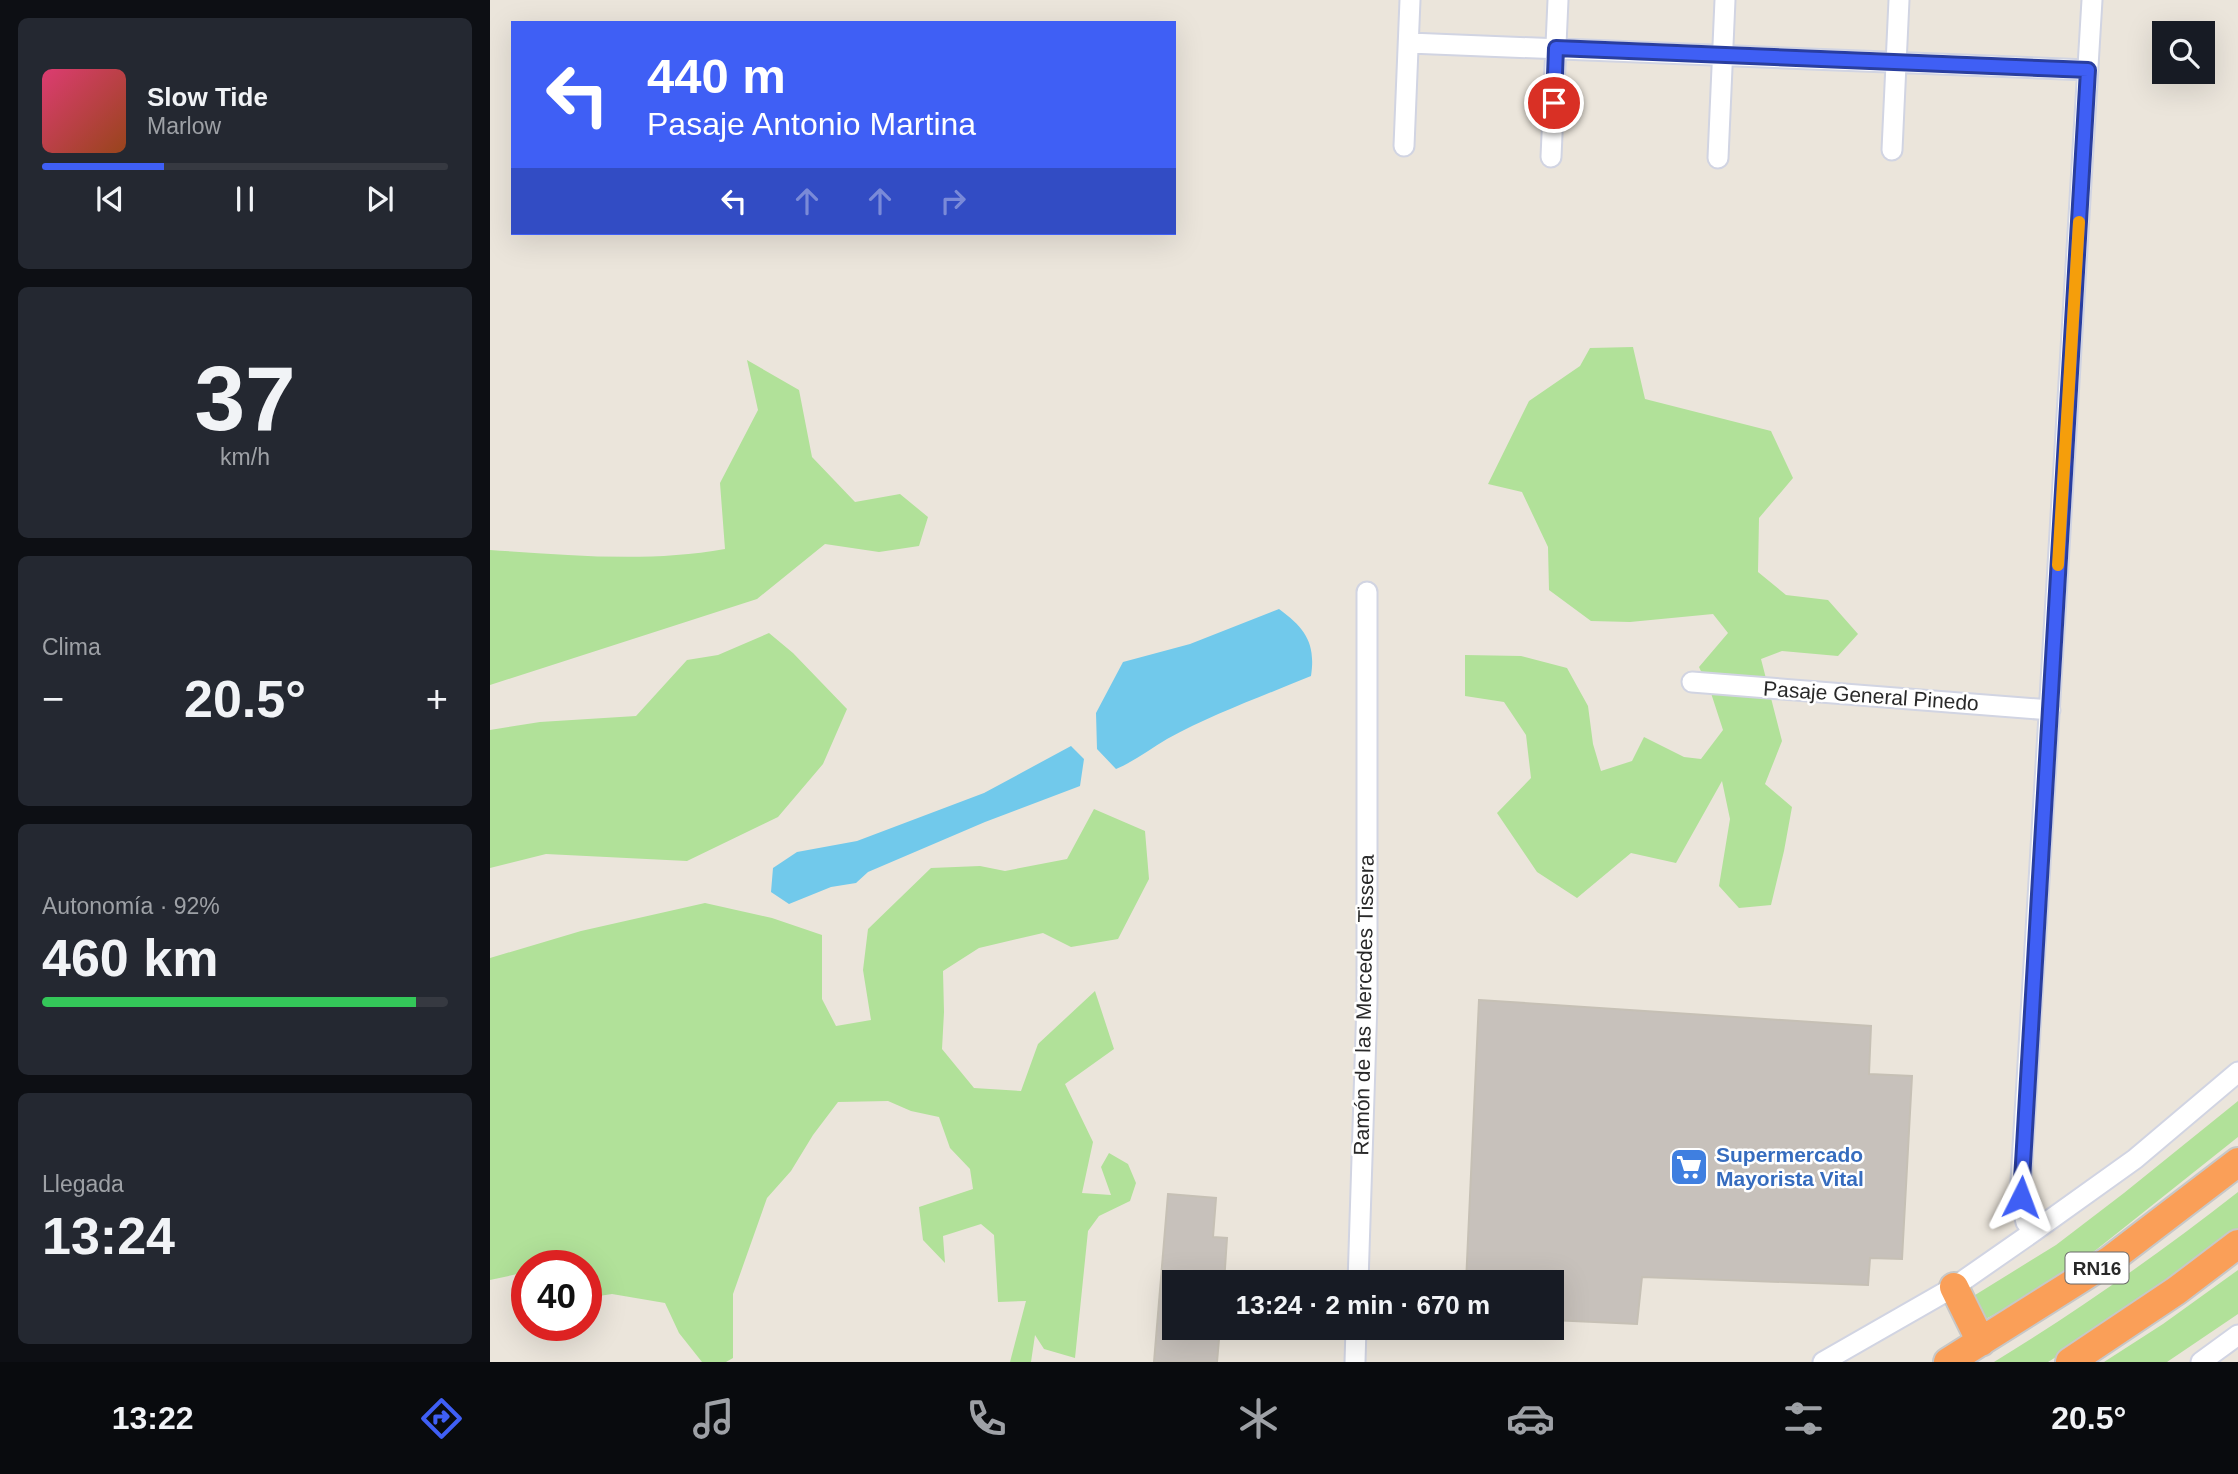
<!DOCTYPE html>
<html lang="es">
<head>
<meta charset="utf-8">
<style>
  :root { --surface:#171b24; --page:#242831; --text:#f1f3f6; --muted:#9ea1a6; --line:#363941; --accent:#3f5ff5 }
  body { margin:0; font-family:Helvetica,sans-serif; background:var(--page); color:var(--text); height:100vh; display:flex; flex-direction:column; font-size:26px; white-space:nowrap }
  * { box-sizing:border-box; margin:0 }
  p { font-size:23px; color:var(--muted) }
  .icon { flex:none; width:38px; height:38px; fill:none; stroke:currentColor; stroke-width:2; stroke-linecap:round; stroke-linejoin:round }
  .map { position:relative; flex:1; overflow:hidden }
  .sheet { display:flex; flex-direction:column; gap:18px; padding:18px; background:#0d0f14; width:490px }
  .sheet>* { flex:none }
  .hud { position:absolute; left:21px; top:21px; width:665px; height:214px; border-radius:0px; box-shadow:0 7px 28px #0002; background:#3f5ff5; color:#fff; overflow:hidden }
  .fabs { position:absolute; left:1662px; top:21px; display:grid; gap:14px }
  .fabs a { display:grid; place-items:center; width:63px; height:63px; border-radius:0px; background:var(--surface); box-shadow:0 7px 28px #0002; font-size:35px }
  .speed { position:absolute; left:21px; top:1250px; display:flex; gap:14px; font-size:35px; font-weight:700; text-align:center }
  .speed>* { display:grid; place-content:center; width:91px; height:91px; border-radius:50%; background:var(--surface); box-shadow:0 7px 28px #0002; line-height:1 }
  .speed .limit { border:10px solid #d22; background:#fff; color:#111 }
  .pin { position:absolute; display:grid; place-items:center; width:60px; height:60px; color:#fff; margin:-30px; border:4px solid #fff; border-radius:50%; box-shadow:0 2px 7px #0007 }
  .me { position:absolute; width:77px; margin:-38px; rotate:3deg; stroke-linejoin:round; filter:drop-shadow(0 0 5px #0008) }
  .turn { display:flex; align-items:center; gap:24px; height:147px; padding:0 21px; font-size:32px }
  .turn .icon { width:91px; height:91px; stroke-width:2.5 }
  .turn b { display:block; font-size:49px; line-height:60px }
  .lanes { display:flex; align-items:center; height:66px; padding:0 21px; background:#0003; justify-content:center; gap:35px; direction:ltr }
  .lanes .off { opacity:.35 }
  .big { font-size:52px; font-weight:700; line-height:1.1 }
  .sheet .widget { flex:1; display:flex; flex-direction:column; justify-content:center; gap:10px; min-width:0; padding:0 24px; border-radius:10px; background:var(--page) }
  .sheet .dial { align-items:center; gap:0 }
  .dial b { font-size:91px; line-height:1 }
  .song { display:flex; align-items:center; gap:21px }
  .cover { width:84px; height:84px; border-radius:10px; background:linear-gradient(135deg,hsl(340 70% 55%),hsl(20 70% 35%)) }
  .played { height:7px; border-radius:4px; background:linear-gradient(90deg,var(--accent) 30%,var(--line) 30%) }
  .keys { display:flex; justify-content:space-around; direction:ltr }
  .heat { display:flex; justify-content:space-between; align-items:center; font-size:38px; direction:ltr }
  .charge { height:10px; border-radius:5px; background:linear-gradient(90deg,#34c759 92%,var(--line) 0) }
  .trip { position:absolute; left:672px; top:1270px; width:402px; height:70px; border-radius:0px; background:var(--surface); box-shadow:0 7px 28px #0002; font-weight:700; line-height:70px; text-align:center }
  .menu { display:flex; height:112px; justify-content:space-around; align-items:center; background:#090b0e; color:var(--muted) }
  .menu .icon { width:49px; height:49px }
  .menu .on { color:var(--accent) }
  .menu b { font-size:32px; color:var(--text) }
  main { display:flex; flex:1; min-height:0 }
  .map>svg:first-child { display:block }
  .green { fill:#b1e199 }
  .water { fill:#71c9eb }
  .building { fill:#c7c1bb; stroke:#c6c0b5; stroke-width:2 }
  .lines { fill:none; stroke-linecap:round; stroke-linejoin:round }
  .minor-casing { stroke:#d1d4e2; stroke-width:23 }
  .highway-casing { stroke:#c7c7c7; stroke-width:32 }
  .minor { stroke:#fff; stroke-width:19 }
  .highway { stroke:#fa9f58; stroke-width:28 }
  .route-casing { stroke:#293e9f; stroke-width:18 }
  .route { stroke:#3f5ff5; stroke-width:12 }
  .slow { stroke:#f59e0b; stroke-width:12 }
  .labels { text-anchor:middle; stroke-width:5; stroke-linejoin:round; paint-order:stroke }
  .shield { fill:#fff; stroke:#696969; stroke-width:2 }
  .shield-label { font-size:19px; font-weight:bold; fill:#292929 }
  .street-label { font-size:21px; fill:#292929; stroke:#fff }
  .shop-label { font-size:21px; font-weight:bold; fill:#366cbe; stroke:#fff; text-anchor:start }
</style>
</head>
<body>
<main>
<section class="sheet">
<div class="widget">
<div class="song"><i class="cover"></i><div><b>Slow Tide</b><p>Marlow</p></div></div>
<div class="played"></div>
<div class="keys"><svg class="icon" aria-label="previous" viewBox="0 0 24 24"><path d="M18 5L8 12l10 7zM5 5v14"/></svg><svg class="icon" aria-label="pause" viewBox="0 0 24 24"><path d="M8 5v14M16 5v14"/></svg><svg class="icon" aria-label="next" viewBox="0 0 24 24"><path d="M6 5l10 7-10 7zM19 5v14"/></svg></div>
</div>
<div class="widget dial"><b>37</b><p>km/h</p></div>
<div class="widget"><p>Clima</p>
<div class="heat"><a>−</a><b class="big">20.5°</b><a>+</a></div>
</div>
<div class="widget"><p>Autonomía · 92%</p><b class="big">460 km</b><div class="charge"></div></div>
<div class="widget"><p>Llegada</p><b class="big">13:24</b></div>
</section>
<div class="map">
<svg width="1748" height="1362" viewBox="0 0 1748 1362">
  <rect width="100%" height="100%" fill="#ebe5db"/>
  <path class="green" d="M1143,347L1155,399L1281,431L1303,478L1269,518L1268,572L1296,595L1338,600L1368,634L1348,656L1292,651L1271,659L1292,741L1275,784L1302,807L1294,851L1281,905L1249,908L1229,886L1240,819L1232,781L1186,863L1141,853L1087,898L1047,872L1007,813L1041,778L1036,735L1014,702L975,696V655L1031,656L1077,668L1098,706L1103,744L1111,771L1142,761L1154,737L1194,757L1211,759L1233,730L1220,690L1209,667L1238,633L1223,614L1140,622L1101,621L1059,590L1058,547L1032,492L998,484L1039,401L1090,366L1100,348Z
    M257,360L309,390L322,457L365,502L410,494L438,517L429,546L389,552L335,544L267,599L0,685V550C79,555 157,563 235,549L230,483L268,410Z
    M279,633L303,653L357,709L333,764L288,817L197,861L56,854L0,868V730L50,722L146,716L197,660L228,655Z
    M604,809L655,831L659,879L628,939L581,947L553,933L489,948L453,971L454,1012L452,1049L484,1088L531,1091L548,1044L605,991L624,1049L575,1084L603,1142L592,1193L621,1195L611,1167L619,1153L638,1164L646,1183L640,1201L609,1216L598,1231L585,1358L554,1349L545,1335L541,1362H520L536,1301L508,1302L504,1235L491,1224L453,1236L455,1263L433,1240L429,1207L483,1189L480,1169L460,1148L449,1117L421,1111L398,1101L348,1102L323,1135L301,1171L277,1198L243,1294V1358L236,1362H212L189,1333L175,1303L122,1294L96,1298V1265H37V1272L0,1280V958L91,931L215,903L282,918L332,935V999L346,1026L381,1020L373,970L378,929L441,868L490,866L515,871L577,859Z
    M1748,1101V1137L1572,1277L1485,1325L1477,1300L1566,1245L1634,1193Z
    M1748,1192V1231L1598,1337L1558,1362H1504C1589,1310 1670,1253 1748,1192Z
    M1748,1270V1314L1677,1362H1614L1673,1324Z"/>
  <path class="water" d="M789,609C815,628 826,643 821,676C773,696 723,714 677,739C660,749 645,761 626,769L607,749L606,713L633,662L700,644Z
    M581,746L594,759L590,786L495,822L378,872L366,883L341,887L299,904L281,892L283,868L307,852L367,841L494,793Z"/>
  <path class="building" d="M989,1000L1381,1026L1379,1074L1422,1076L1412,1259L1380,1258L1378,1285L1152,1277L1147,1324L1062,1320V1283H976Z
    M678,1194L726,1198L723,1237L737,1238L734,1283H684V1328H730L727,1362H664Z"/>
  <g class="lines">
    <defs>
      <path id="minor" d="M919,43L1598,70
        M914,146L920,0
        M1402,150L1409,0
        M1061,157L1068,0
        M1228,158L1235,0
        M1202,682L1560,710
        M1543,1232L1536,1222L1530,1197L1602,0
        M868,1283L877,1002V592
        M865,1362L866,1328
        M1333,1362L1464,1287L1543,1232L1645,1159L1748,1072
        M1711,1362L1748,1335"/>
      <path id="highway" d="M1464,1287L1491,1342
        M1458,1362L1620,1260L1748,1162
        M1580,1362L1686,1291L1748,1244"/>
    </defs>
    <use href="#minor" class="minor-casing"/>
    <use href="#highway" class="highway-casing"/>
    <use href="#minor" class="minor"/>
    <use href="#highway" class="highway"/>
  </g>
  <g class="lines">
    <defs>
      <path id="route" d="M1064,103L1066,48L1598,70L1531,1197"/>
    </defs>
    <use href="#route" class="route-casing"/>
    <use href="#route" class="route"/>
    <path class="slow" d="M1568,565L1589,222"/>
  </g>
  <defs>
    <symbol id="supermarket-square" viewBox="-11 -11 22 22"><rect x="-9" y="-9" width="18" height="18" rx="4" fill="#3f7fe0" stroke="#fff"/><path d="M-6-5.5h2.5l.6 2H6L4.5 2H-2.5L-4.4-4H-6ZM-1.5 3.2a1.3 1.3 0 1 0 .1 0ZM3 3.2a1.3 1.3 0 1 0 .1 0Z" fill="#fff"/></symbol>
  </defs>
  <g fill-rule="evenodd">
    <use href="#supermarket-square" x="1177" y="1145" width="44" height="44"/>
  </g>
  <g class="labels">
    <rect class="shield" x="1575.5" y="1252.5" width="63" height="31" rx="5"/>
    <g class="shield-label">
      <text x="1607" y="1275">RN16</text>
    </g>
    <g class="street-label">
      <text transform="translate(1381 696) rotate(4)" y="7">Pasaje General Pinedo</text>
      <text transform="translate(874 1005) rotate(-89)" y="7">Ramón de las Mercedes Tissera</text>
    </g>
    <g class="shop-label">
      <text x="1226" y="1162">Supermercado<tspan x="1226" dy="24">Mayorista Vital</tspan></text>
    </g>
  </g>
</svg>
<div class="fabs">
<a><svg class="icon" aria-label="search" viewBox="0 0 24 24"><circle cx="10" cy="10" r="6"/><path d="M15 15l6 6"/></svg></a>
</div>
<div class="speed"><div class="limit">40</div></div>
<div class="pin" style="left:1064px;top:103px;background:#d93025"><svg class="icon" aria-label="arrive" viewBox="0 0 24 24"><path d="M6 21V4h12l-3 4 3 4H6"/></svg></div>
<svg class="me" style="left:1531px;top:1197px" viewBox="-20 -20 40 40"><path d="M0-17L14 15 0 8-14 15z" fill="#3f5ff5" stroke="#fff" stroke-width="4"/></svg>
<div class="trip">13:24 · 2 min · 670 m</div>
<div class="hud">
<div class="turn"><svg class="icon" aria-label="left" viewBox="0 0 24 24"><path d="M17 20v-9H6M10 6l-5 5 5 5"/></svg><div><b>440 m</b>Pasaje Antonio Martina</div></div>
<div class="lanes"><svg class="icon" aria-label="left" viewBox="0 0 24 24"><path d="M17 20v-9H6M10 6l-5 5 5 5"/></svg><svg class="icon off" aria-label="ahead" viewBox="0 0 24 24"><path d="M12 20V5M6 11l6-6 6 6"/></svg><svg class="icon off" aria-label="ahead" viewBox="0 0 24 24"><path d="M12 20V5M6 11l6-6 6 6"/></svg><svg class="icon off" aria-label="right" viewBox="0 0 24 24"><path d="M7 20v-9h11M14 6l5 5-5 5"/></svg></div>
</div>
</div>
</main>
<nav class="menu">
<b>13:22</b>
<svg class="icon on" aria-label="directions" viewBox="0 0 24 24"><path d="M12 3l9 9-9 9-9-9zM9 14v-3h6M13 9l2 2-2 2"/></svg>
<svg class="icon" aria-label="music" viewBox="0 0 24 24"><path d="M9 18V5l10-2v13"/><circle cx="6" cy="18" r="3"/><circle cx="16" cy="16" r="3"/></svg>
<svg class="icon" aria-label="phone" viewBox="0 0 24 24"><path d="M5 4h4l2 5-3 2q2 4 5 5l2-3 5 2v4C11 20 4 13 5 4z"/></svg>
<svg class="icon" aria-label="climate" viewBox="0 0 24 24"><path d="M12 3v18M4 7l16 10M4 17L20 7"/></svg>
<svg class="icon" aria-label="car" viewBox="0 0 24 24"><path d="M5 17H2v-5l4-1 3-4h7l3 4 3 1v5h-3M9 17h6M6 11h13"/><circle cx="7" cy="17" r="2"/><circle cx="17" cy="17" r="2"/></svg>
<svg class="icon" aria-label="filters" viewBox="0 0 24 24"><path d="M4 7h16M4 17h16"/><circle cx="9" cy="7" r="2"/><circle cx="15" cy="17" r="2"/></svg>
<b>20.5°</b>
</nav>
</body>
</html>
